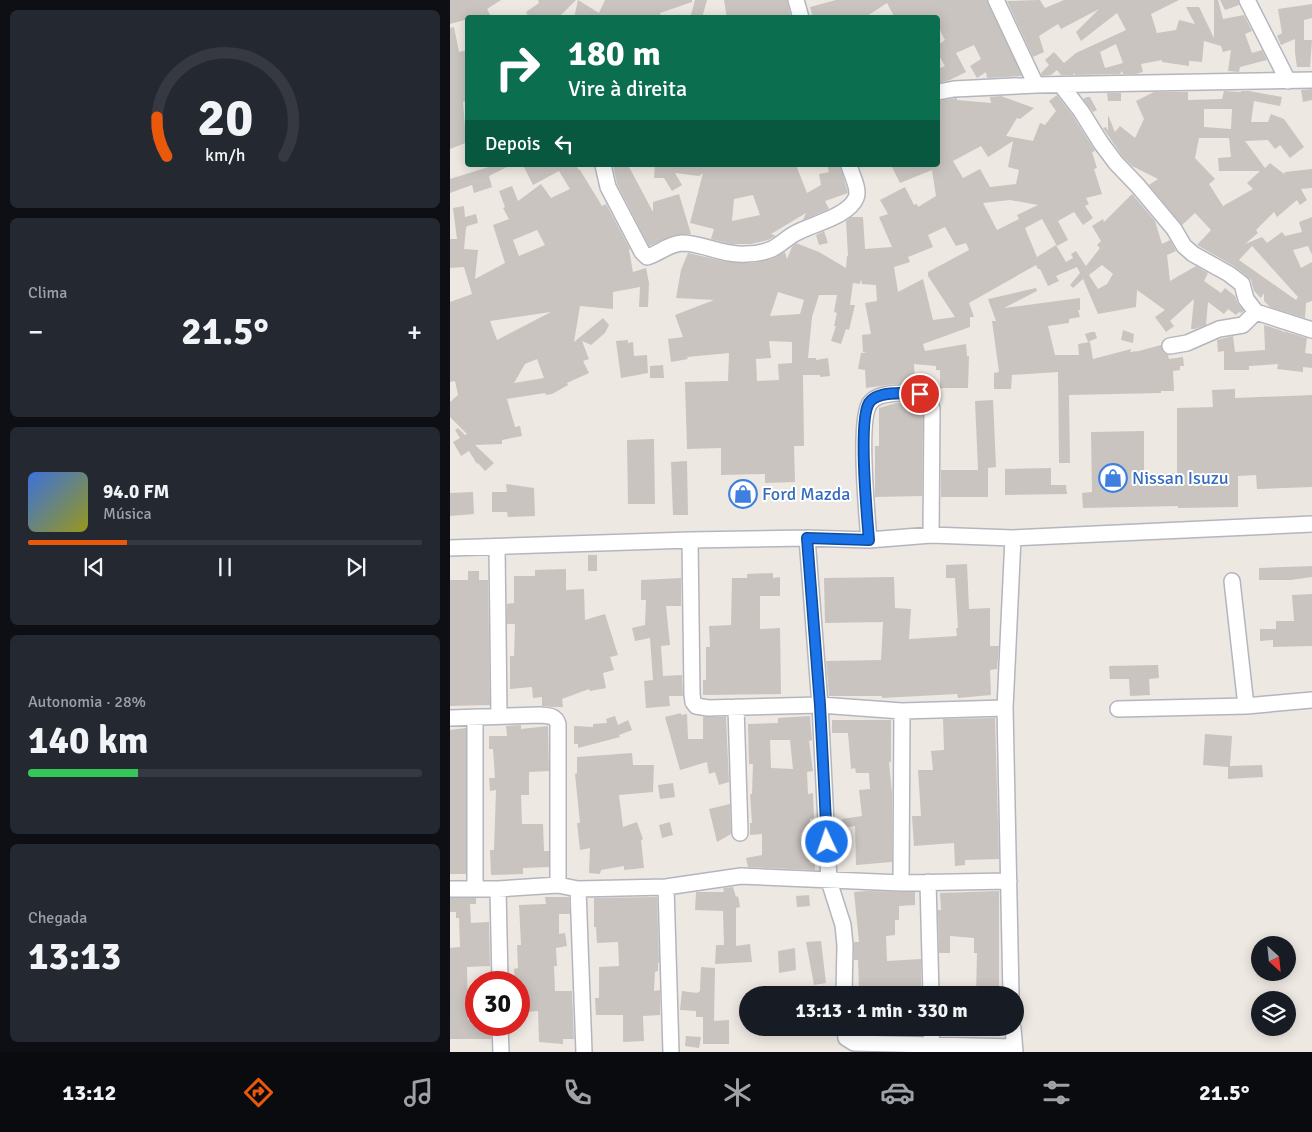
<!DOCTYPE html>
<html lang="pt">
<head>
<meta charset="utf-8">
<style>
  :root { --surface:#171b24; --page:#242831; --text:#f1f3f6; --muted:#9ea1a6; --line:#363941; --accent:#ea580c }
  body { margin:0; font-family:Signika,sans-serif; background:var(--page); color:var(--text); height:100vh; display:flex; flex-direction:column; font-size:19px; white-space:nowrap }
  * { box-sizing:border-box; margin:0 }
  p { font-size:16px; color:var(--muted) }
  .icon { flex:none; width:28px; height:28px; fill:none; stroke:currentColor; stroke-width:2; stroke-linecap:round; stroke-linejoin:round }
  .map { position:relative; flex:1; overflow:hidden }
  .side { display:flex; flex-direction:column; gap:10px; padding:10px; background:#0d0f14; width:450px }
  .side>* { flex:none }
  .guide { position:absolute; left:15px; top:15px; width:475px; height:152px; border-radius:5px; box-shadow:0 2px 12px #0003; background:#0b6e4f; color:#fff; overflow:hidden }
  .needle { width:32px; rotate:153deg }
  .controls { position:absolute; left:801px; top:936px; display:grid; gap:10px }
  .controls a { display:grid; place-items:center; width:45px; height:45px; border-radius:50%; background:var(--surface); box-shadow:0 2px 12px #0003; font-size:25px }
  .speed { position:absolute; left:15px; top:971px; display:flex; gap:10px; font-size:25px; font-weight:700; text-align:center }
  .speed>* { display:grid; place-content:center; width:65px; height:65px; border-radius:50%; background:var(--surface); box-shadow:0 2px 12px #0003; line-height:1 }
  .speed .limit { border:8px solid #d22; background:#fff; color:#111 }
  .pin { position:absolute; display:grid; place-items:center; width:42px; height:42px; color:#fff; margin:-21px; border:2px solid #fff; border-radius:50%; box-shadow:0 1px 5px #0007 }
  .me { position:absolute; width:55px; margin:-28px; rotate:357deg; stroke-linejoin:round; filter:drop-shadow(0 0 4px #0008) }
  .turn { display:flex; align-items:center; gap:18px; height:105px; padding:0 20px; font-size:22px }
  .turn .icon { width:65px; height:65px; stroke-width:2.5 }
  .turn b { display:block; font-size:35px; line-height:42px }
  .then { display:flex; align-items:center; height:48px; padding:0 20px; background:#0003; gap:10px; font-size:19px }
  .big { font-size:38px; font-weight:800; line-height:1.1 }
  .side .card { flex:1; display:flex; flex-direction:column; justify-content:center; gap:8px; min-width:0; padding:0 18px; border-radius:8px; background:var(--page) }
  .side .dial { align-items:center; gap:0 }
  .dial svg { height:130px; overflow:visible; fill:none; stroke:var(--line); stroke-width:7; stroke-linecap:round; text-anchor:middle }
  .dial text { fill:var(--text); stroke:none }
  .song { display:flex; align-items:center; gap:15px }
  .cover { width:60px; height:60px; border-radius:8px; background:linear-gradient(135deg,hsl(220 70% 55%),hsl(60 70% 35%)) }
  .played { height:5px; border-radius:2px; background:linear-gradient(90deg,var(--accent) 25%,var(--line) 25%) }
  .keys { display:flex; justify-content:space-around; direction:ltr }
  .heat { display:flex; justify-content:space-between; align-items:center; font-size:28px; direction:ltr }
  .charge { height:8px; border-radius:4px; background:linear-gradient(90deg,#34c759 28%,var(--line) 0) }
  .trip { position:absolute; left:289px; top:986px; width:285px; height:50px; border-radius:25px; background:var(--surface); box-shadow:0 2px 12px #0003; font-weight:800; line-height:50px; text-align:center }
  .menu { display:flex; height:80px; justify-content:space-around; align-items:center; background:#090b0e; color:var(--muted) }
  .menu .icon { width:35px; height:35px }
  .menu .on { color:var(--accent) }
  .menu b { font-size:22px; color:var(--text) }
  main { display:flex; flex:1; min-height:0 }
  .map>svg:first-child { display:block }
  .building { fill:#c9c4c0; fill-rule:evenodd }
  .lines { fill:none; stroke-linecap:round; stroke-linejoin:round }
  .minor-casing { stroke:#b4b6bf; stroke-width:18 }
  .minor { stroke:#fff; stroke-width:15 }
  .route-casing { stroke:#114b97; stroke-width:12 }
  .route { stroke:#1a73e8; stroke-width:9 }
  .labels { text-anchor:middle; stroke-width:4; stroke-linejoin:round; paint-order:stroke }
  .shop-label { font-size:18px; fill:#366cbe; stroke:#fff; text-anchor:start }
</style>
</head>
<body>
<main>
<section class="side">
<div class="card dial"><svg viewBox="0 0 100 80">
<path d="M14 69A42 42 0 1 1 86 69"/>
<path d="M14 69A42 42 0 0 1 8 45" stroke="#ea580c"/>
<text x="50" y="56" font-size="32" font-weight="700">20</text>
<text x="50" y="72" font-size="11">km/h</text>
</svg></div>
<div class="card"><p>Clima</p>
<div class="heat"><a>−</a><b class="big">21.5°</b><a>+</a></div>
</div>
<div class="card">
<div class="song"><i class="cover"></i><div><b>94.0 FM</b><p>Música</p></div></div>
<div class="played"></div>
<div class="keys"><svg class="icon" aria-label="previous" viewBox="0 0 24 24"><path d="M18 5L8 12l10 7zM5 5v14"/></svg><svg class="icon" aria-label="pause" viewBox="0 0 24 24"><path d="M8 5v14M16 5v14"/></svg><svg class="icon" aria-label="next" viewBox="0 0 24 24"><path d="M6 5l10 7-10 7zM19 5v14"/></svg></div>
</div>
<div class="card"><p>Autonomia · 28%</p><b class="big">140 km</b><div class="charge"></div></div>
<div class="card"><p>Chegada</p><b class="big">13:13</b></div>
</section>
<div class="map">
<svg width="862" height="1052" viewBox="0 0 862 1052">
  <rect width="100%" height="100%" fill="#ede8e1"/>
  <path class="building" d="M0,0H51L37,9L42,18H18V19L0,24Z
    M88,0H126L108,18H79L76,12L89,3Z
    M128,0L149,13L155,0H242V2L210,13L211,18H124Z
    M245,0H257L252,18H240Z
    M274,0H337L341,18H277Z
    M386,0H537L572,76L537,78L536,72L527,78L520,66L531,59L524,45L506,53L516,72L500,80L488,83V69L495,66L488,54V45L495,40L488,26V18H445L437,3L414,18H363L360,7Z
    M590,0L595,8L614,0H729L701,14L707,33L726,30L729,20L745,24L736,7H749L764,38V0H768L773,19L794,15L802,31L795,34L802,53L812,50L817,60L790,67L789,72L778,71L781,50L773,52L771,46L754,41L752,62L739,61V66L712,62V60L691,64L693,72L686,74H673L672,71L670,74L625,75V73L623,75H611L607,70L601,75L592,76L591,73L599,65L595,60L604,52L614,63L626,53L676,30L667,13L631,41L626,32L649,9L611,29L608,24L589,36L594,52L583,57L557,1ZM666,44L673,63L655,68L650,52Z
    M770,0H788L789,5L775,10Z
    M862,4V18L854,20V40H862L860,67H847L845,53V39L831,45L827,36L832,33L828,9Z
    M4,27L9,52L18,50V75L15,76L17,101L13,102L15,127L18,126V142L0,149V28Z
    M862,89V100L853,102L851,90Z
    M774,91L791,92V91H799L832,97L830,106L804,101L801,122H818L821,114L834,119L854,147L840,158L830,145L825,149L818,140L795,141L815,168L820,163L834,174L835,172L862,169V188L851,189L857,200L850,205L847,200L827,217L824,212L806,230L808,233L795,244L812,237L817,243L832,232L835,236L852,232L849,222L862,217V255L858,246L843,250L851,268L862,262V301L856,303L855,318L820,307L814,301V293L811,298L804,291L801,280L798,277L784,266L747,245L761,230L745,213L732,225L699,185L708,179L682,166L673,157L653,128L656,127L658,131V115L665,132L670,126L685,138L694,119L686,101L704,92H738V100L772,99ZM754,109H782L781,129L754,127ZM749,138H779L781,157L768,158L769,171H810L797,183L803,189L773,206L759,184L765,179L745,158ZM802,246L848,297L846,300L789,260Z
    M657,93H671V101H658Z
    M607,95L623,116L645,151L642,152L647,168L644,169L652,194L636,198L639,204L635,206L643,218L633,225L624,212L608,221L618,240L607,246L592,219L575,228L587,257L606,245L616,262L623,258L621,254L626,251L636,266L650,248L647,245L651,241L642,226L653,219L654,222L682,194L705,221L712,244L720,240L726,251L717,255L720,281L746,266L758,273L754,281L771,293L775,288L785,296L788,304L794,311L791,313L789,312L786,315L778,309L774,314L758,302L756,325L745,329H741L744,299L720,321L724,326L716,332L705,317L715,310L687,290L686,307L648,314L633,279L623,288L620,285L630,273L627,267L606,276L609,281L598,286L590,269H588L586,265L519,303L524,317H520V327L473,344L475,351L516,344L517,356H519L518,388H490V370H486V366L464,364L465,384H445L416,388L415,370L408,369L411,353H417L413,352L412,335L421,334L415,303L427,301L426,285L412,284L411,279L410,284L403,283L400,305H405L399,330L396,329L391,344L381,341L386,326H384L387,313L384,312L387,295H369L362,317L358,358H366V360L378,358L380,376L370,377V375H353L354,446H344L345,482L315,483V474L271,475V448L237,449L235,382L278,381L279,353L237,357L238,359L221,362L218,339L233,337L225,315L264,300L226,298L231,270L238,253L278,262L303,263L322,259L335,252L337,259L342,247L346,243L369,252L396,268L397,256H398L396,221L401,217H413L415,249L442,247L429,217L438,214L430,200L455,187L464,205L467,204L468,207L486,196L482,170L450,183L441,165H488V101L507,98V100L541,103L540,97L551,96L584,108L570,119L567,118L556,136L583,141L590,123L595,125L606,111L599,101ZM563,141L558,167L569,170L566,184L540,187L530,169L513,178L503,161L531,146L538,157ZM560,200L588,205L567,215L569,219L547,230L533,203ZM495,227L506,246L516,243L519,250L478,272V276L505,317L483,320L473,279L448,292L444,267L460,262L458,257L483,247L478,235ZM652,265L663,274L657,284L648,289L639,275ZM328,292L354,300L350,314L320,316ZM319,341L342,342V363L328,364L329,380L307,381L306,359L321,358Z
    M637,97H640L647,110L643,112L633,99Z
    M45,165H56L57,167L39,176L42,187L24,193L22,185L0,193V179Z
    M73,165H125L129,170H130L152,206L156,204L180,249L179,250L183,272L196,268L199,283L198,307H189L190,287L163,292V309L130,306L124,342L153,318L159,325L155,333L141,345L132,341L139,359L133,361L139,373L117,383L118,385L102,394L96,395L95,393L57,399L65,427L70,426L72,436L52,440V444L25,445L44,463L35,471L28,463L27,464L19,451L11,456L3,442L10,438L5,430L8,428L15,435L17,434L0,417V402L8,395L5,381L0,382V302L22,294L14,267L0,268V239H7L3,208L14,206L15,217L26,214L28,223L17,226L16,228L14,249L28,250L25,279L55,263L43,225L59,219L53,208L55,207L49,191L62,186L68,201L91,184L101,198L120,189L109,171L83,185ZM87,230L95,245L69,256L63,240ZM101,312L47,340L40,321ZM87,359L94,378L64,383L75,364Z
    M163,165H178L203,212V202L229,194L241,234L225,235L199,246L167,184Z
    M205,165H346L357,193L371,185L369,174L379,172L377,165H390L398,193L375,201L379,209L353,220L356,213L321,234L326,236L318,240L301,244H281L261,239L264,229L240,223L253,173L249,176L225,173L232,185L222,191L214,178H204ZM303,195L310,215L282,221L284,199Z
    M374,231L378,243L369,245L366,235Z
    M586,288L587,291L554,308L630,298V310H628L630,317L619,319V323L598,326L605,355H629L628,344L640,342L643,359L681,349L680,352L689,351L711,345L713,352L718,355L719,359L733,357L734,366H730V370L723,371L724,391H711V393L619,395L620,463H609L608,372L562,375L561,389H544V373L549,372L542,321H546L538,299Z
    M814,325L830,330L835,333L833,331L857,338L855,353L862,354V368L853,367V372L827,369L828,364L799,366V370H774V351L768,352L767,340L783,336L785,352L815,350Z
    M673,330L684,334L683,343L671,340Z
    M641,332H645L647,338L638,342L635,334Z
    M178,340V343L183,342L184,356L197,355L198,373L171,378L166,341Z
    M213,365L214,378H200V366Z
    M785,389V398L862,395V487L807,489L806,475L788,476V507L728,508V506L633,508L632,493L642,492L641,432L694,431V474L727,473V408L763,407L762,390Z
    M543,400L546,467L538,468V497H491V470H528L525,401Z
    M446,403L469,404L473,410L472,496L425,497V446H429V408Z
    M204,439L205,504H178L177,440Z
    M237,461L238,515H223L221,462Z
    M601,468V485H616L617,494L555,495V469Z
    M56,484L84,488L85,516L58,517L57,512H42V492H57Z
    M23,492L24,514L0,516V493Z
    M138,555H147V571H138Z
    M517,564L519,609L540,608V646H549L547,669L540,670L541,695L508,698L507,694L432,698V696H379L376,661L431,660L433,622L375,623L374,578L444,577L445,608L461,609L459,639L507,636L506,628H508L505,578H496V565Z
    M862,566V577L841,580H809V568Z
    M116,569V590L134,589L135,620L155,614L168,655L160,657L164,670L153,673L156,688L140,691L139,689L112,699L113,707H103L92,706V697L83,698L82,687L60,689V656H64L65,624H57V604L64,603V576H85V570Z
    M18,571H29V580H38L40,705L0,706V580H18Z
    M323,573V578L330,577V596H310V629L330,628L331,694L253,695V680H256V647H260L259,626L281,625L282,578H297V574Z
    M231,578V606H216L220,645L211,646L213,676L232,675L233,696H219L220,706L196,708L194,681L203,680L200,638L185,641L182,628L195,625L196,600H191V580Z
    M862,594V646L823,647V640L810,641V629H826V621H844L842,595Z
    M708,665L709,678L699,679L700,695L680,696L679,679H660L659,666Z
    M231,713V715L237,714L238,739H253V717H276L279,782L269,785L265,772L259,774L257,762L230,770L215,717Z
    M165,716L168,725L178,720L182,730L169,735L170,737L128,748V744H124V726L143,727V724L157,723L156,719Z
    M360,716L362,740L359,741L363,771L357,772L358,794L363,793L364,818L360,819V863H365V870L298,867L296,858L312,855V834L300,835V823H302L300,794H302L303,764H299L298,724L328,723V718ZM320,740H340L343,769L321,768Z
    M545,718L549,859L515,860V865L505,866L504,843L464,846L462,816H471L468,770H483L481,751L494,750L493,719Z
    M382,720H441V762H439L442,793V862L406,865L405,826L393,828L392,819L412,816L409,790L420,789L419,773H406L405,768L401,769L398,733H382Z
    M71,725V729L98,726L99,771L79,772V795H71L72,824H93L94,851H99V867L73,868V874L41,875L40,850H44L46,790L40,791L39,778H45L43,749H39V736H57L56,726Z
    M16,728V874H0V730Z
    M755,734L782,736L780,766L812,765L813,777L778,779V767L753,765Z
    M182,753L183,765H204L203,792L169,795L173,827L187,822L193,839L191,840L194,868L174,870V866L151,870L150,874L139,873L140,848L130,850L127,823H130L125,774L127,773V757Z
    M223,783L225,797L210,799L208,785Z
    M280,804L281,834L267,842L259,809Z
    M220,822L223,835L212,838L209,825Z
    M283,887L286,897L288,896L290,907L286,908V946L300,944L302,962L265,964L266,945H274L273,911L245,910L246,892H274L273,888Z
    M417,891L465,892V905L449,906V920H445V935L436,936L437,961L471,959V986L452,988L453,995H426V987L409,988L408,960H404V942H409L404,892Z
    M549,891V995H526L527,953H524V938L500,936V953H489L488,910H491L490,893Z
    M359,895L360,906L347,907L346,896Z
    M95,897H119L120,914H109V934L115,933L117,946L106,948L107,966H104L105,991H122L124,1039H113V1044L89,1042L88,1011L76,1012L75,991L69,992V982H65L64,969L68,968L67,945H71L69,905L96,904Z
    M207,897L209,963H208V971L205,972L204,991L210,990V1015L193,1016L194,1041L173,1042V1015H146L145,998H149V967L169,966L168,942L147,943L146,927H144V898Z
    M0,898H26V904H20L21,923L39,922L40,966L17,967L18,1020H26V1025H41V1039H0V948L10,947L9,918H6V912H0Z
    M371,941L376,983L364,985L356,942Z
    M345,948L346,970L329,973L328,951Z
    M251,967L265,968L264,1021L279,1020V1044H253V1017H246V1011L230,1010L232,991L247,993L250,991Z
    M408,1028H466V1035L408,1034Z
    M513,1028H540L541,1035L513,1036Z
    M236,1036L251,1037L249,1048L235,1046Z"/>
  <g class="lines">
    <defs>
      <path id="minor" d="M346,0L351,18
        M546,0L586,85
        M797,0L838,81
        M611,85L631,111L651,143L666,163L688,186L724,229L734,246L743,254L779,274L792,284L796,299L806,312L862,330
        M488,92L504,89L586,85L862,80
        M153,165L158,187L192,252L197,257C210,253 218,244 232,243C253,243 273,256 296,254C304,254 315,252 322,249C330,245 337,238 344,234C361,224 398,217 406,198C410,189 401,174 399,165
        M720,346L737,343L769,329L793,325L806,312
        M357,538L370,705L379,881L393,925L395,945L394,995
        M240,540L242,694L243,702L246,706L258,708L370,705L452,711L555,708
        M419,540C417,516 408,419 420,403C428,391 461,392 474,395L480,402L482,409L481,535
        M47,547L49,716
        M0,548L240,540L357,538L419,540L481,535L563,538L862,524
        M782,581L796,706
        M286,707L290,833
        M668,709L796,706L862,700
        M25,717V889
        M0,718L90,715C99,716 105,715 108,724V885
        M478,882L481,995
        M451,883L452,711
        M216,887L221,1052
        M0,889H48L108,885L128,889L216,887L291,876L451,883L559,881
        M48,889L50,982
        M128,889L134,1052
        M561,995L555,708L563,538
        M50,1025L51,1052
        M395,1028L396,1038L404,1043L564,1047
        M481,1028L482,1052
        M563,1028L565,1052"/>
    </defs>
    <use href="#minor" class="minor-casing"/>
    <use href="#minor" class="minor"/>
  </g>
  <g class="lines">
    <defs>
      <path id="route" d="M377,842L370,705L357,538L419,540C417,516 408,421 419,403C427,390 456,393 470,394"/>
    </defs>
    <use href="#route" class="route-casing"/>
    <use href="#route" class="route"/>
  </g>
  <defs>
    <symbol id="shop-ring" viewBox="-11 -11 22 22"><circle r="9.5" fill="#fff" stroke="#3f7fe0" stroke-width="1.5"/><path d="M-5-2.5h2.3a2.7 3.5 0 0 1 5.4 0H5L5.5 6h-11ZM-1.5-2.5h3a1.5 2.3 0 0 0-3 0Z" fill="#3f7fe0"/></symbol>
  </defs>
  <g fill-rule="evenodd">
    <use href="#shop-ring" x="647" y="462" width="32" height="32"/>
    <use href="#shop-ring" x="277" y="478" width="32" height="32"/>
  </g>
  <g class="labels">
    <g class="shop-label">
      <text x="682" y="484">Nissan Isuzu</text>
      <text x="312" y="500">Ford Mazda</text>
    </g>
  </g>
</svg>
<div class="controls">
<a><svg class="needle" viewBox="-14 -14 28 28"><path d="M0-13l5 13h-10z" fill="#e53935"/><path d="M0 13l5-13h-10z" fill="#9ea1a6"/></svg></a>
<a><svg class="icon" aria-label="layers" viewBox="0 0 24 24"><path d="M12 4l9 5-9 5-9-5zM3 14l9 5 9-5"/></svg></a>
</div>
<div class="speed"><div class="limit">30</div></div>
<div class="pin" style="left:470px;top:394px;background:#d93025"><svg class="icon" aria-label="arrive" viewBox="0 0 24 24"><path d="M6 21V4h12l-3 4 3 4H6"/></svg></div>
<svg class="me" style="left:377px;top:842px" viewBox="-20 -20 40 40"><circle r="17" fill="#1a73e8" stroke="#fff" stroke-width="3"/><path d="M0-11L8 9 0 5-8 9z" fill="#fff"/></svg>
<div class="trip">13:13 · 1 min · 330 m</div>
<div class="guide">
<div class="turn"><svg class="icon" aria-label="right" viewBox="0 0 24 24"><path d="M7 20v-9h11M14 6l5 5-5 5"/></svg><div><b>180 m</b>Vire à direita</div></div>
<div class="then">Depois<svg class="icon" aria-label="left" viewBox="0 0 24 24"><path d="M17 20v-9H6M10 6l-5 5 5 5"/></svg></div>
</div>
</div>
</main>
<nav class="menu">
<b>13:12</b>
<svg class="icon on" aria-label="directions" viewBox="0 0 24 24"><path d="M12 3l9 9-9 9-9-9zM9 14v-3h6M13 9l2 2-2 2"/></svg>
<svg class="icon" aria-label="music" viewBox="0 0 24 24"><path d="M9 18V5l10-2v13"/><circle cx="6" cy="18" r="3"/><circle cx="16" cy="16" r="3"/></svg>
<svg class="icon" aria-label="phone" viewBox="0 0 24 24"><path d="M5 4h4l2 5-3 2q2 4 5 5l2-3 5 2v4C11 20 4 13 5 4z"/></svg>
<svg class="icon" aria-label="climate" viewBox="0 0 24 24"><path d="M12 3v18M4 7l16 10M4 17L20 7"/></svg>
<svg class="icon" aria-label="car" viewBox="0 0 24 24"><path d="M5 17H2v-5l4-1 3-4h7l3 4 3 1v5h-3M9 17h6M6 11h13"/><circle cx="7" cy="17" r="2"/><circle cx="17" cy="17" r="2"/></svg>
<svg class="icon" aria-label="filters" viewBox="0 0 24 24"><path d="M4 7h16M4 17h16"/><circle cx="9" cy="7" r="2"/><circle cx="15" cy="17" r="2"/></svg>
<b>21.5°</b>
</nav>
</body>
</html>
